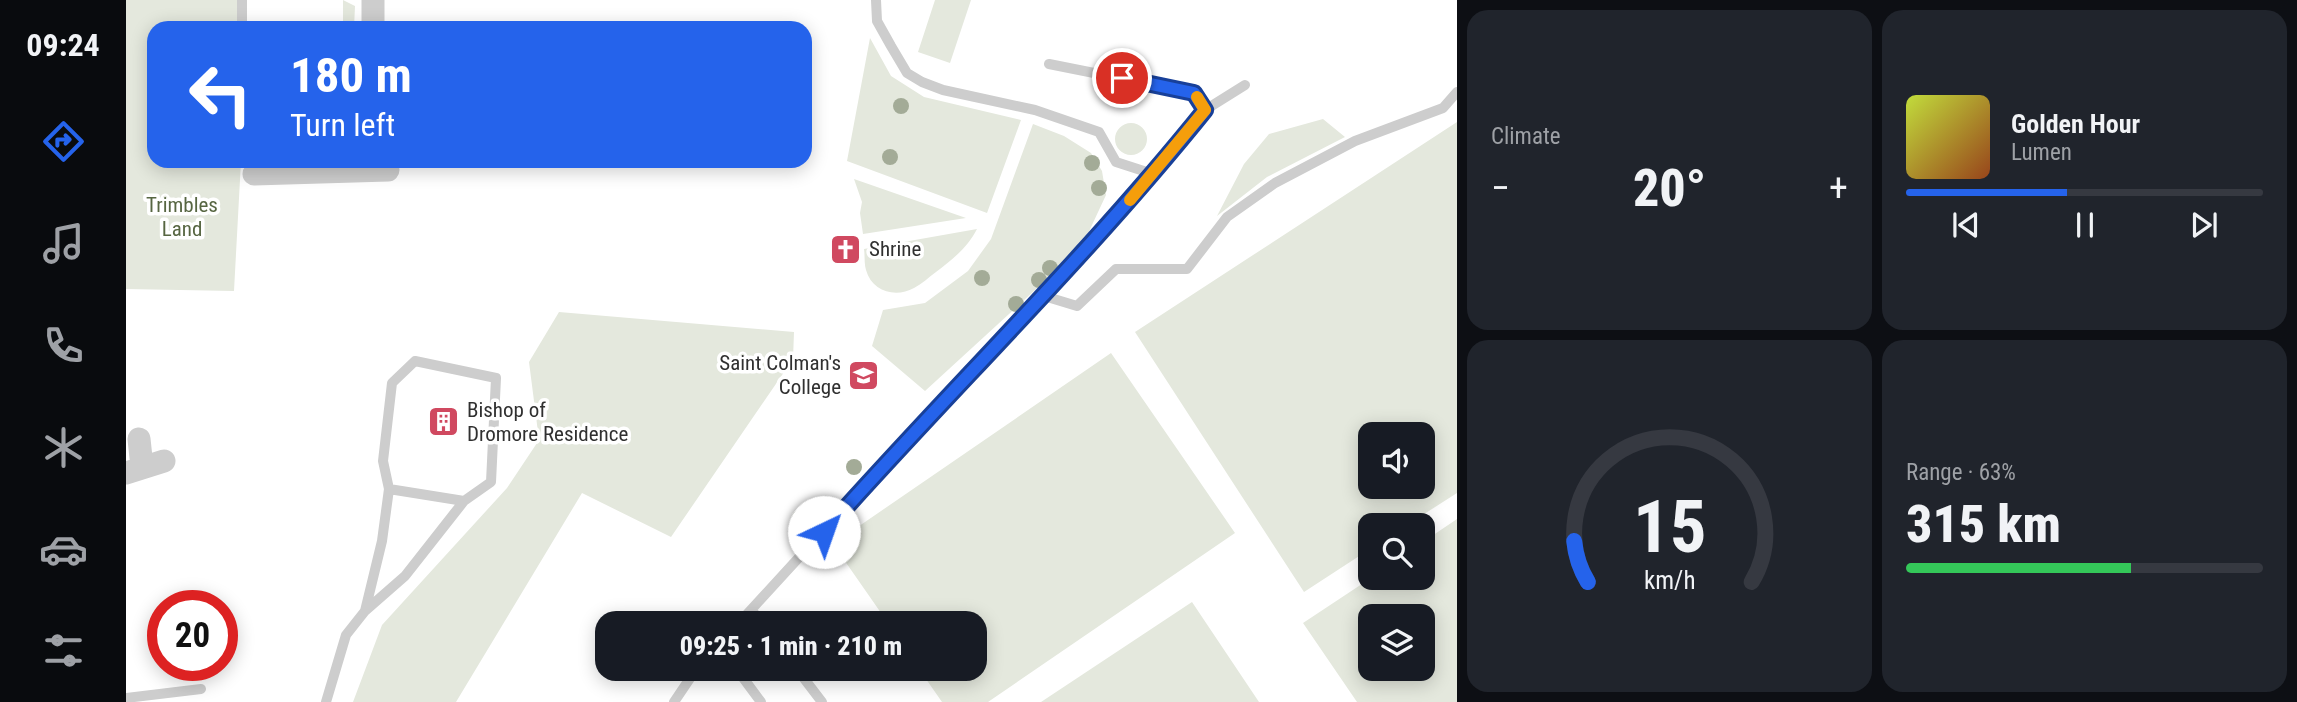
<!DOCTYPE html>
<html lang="en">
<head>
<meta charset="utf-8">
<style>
  :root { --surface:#171b24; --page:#20242c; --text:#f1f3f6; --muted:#9ea1a6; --line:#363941; --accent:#2563eb }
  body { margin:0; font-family:"Roboto Condensed",sans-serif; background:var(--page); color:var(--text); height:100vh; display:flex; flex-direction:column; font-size:26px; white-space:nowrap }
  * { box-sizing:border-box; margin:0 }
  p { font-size:23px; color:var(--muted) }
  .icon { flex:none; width:38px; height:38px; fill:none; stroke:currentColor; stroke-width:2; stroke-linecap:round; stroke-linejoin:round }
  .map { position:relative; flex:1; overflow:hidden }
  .panel { display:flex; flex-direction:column; gap:10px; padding:10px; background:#0d0f14; width:840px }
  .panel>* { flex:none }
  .banner { position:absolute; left:21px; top:21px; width:665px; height:147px; border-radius:21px; box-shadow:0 4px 18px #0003; background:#2563eb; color:#fff; overflow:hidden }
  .fabs { position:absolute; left:1232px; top:422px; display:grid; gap:14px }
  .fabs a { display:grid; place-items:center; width:77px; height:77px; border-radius:14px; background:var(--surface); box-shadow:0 4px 18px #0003; font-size:35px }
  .speed { position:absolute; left:21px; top:590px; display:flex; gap:14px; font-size:35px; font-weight:700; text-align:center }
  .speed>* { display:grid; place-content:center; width:91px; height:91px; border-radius:50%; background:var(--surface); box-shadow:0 4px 18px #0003; line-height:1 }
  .speed .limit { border:10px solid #d22; background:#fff; color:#111 }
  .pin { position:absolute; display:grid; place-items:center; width:60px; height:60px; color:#fff; margin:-30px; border:4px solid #fff; border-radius:50%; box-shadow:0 2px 7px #0007 }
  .me { position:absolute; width:77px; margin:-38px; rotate:42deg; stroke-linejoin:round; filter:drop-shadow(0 0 5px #0008) }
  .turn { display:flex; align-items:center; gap:24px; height:147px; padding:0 28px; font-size:32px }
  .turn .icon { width:91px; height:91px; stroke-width:2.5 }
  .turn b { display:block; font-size:49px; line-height:60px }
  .big { font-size:52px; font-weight:800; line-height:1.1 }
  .panel .card { flex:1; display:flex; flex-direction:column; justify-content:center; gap:10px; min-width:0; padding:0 24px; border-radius:21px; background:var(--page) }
  .panel .dial { align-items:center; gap:0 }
  .dial svg { height:182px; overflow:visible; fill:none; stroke:var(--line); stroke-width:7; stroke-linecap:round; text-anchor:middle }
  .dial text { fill:var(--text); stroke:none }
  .song { display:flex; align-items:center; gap:21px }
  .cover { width:84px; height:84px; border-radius:10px; background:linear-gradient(135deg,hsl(70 70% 55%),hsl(20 70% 35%)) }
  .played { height:7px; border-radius:4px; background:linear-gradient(90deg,var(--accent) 45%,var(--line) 45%) }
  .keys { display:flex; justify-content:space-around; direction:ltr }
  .heat { display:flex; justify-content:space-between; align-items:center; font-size:38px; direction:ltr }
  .charge { height:10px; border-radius:5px; background:linear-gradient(90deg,#34c759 63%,var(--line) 0) }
  .panel .tiles { flex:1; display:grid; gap:10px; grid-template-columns:repeat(2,1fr) }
  .trip { position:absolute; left:469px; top:611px; width:392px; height:70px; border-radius:21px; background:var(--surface); box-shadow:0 4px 18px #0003; font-weight:800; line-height:70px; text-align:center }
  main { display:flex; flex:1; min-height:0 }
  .tab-bar { display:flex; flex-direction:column; width:126px; justify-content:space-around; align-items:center; background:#090b0e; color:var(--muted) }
  .tab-bar .icon { width:49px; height:49px }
  .tab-bar .on { color:var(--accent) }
  .tab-bar b { font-size:32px; color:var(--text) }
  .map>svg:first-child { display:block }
  .green { fill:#e4e8dd; fill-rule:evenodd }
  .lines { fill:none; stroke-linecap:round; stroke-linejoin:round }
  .service { stroke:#cdcdcd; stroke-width:10 }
  .minor { stroke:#cdcdcd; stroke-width:23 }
  .tree { fill:#a3ab97 }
  .route-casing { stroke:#184099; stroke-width:18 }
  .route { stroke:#2563eb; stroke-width:12 }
  .slow { stroke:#f59e0b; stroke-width:12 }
  .labels { text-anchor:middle; stroke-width:7; stroke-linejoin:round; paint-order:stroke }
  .park-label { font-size:21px; fill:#576642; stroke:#fff }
  .poi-label { font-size:21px; fill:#303030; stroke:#fff; text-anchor:start }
</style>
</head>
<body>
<main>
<nav class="tab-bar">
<b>09:24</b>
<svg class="icon on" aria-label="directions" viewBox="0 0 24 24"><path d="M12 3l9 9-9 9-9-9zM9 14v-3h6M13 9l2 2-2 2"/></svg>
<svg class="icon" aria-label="music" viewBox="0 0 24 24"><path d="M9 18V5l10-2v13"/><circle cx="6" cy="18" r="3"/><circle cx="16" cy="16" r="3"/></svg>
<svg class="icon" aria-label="phone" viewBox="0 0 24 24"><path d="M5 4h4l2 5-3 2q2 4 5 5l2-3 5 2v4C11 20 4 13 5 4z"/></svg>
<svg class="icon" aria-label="climate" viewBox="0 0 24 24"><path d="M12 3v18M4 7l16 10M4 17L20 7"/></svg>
<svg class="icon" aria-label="car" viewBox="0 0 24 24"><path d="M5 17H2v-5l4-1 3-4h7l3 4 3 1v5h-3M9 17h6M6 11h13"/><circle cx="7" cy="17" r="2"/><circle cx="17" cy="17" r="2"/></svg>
<svg class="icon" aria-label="filters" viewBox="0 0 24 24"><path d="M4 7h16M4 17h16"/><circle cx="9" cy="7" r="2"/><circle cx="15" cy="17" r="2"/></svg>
</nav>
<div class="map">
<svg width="1331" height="702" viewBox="0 0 1331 702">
  <rect width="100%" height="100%" fill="#fff"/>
  <path class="green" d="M0,0H114V28H28V161H115L108,291L0,289Z
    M217,0L229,6L228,28H217Z
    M809,0H845L824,63L792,52Z
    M744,38L765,76L798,97L895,120L861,213L721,161Z
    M1197,119L1219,137L1141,177L1091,216L1118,164L1143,134Z
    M1331,122V493L1281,525H1244V549L1178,592L1009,332ZM1244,434H1297V486H1244Z
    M989 139a16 16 0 1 1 32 0a16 16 0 1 1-32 0Z
    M907,124L938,136L965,153L976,171L980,195L959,240L908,291L799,391L746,346L757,310L799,303L842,271L865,239Z
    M728,179L840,218L737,234L734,213L736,202Z
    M851,229C842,247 826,260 810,272C803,277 796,284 788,288C770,298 746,292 740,270C738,264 739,255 738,249Z
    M433,312L668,332L667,359L545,537L456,493L330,702H227L256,625L381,488L413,440L403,362Z
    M985,353L1109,533L862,702H816L793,669L849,668V623H762L707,544Z
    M1331,519V702H1231L1177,623L1245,578H1297V542ZM1244,616H1297V668H1244Z
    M1066,602L1133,702H915Z"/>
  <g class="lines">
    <path class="service" d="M750,0L751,21L765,46L781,73L796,82L817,90L909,110L973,132L990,162L1027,174L1079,110L1119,85
      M116,28V0
      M923,64L1068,93L1079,110
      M918,296L951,306L990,269H1061L1101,217L1149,183L1229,141L1317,108L1331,92
      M263,489L338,501
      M626,610L635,623
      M613,623L753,470L918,296L1027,174
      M624,668L615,675L635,702
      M670,668L696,702
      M0,698L75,689
      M200,702L220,635L239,611L256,541L263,489L257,461L266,383L289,361L370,378L365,482L338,501L279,576L239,611
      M548,702L571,668"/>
    <path class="minor" d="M247,28V0
      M128,174L262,170
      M13,439L16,467
      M0,473L38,461"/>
  </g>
  <g class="tree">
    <circle cx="775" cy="106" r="8"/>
    <circle cx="764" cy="157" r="8"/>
    <circle cx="966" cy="163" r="8"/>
    <circle cx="973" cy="188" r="8"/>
    <circle cx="924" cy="268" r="8"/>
    <circle cx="856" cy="278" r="8"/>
    <circle cx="913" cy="280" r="8"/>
    <circle cx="890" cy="304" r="8"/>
    <circle cx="728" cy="467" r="8"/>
    <circle cx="674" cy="518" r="8"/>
  </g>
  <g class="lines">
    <defs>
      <path id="route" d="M698,532C824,390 960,258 1079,110L1068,93L996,78"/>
    </defs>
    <use href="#route" class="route-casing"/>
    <use href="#route" class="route"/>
    <path class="slow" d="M1004,200L1079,110L1071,97"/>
  </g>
  <defs>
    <symbol id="church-square" viewBox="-11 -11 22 22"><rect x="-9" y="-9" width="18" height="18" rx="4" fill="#d04960" stroke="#fff"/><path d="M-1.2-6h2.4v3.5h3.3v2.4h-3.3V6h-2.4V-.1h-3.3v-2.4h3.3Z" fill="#fff"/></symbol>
    <symbol id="school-square" viewBox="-11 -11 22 22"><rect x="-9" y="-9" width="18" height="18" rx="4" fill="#d04960" stroke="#fff"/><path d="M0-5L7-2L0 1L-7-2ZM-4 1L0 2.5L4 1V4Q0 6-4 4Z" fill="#fff"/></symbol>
    <symbol id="building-square" viewBox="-11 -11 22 22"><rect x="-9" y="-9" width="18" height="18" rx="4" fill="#d04960" stroke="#fff"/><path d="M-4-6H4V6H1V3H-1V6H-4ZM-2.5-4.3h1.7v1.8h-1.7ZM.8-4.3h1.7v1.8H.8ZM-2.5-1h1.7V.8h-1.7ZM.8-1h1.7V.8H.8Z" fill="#fff"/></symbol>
  </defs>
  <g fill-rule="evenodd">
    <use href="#church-square" x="702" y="232" width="35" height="35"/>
    <use href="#school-square" x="720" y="358" width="35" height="35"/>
    <use href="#building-square" x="300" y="404" width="35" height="35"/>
  </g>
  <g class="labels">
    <g class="park-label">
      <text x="56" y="212">Trimbles<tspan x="56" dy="24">Land</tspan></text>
    </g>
    <g class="poi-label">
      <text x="743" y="256">Shrine</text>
      <text x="715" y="370" text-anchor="end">Saint Colman's<tspan x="715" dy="24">College</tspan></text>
      <text x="341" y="417">Bishop of<tspan x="341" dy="24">Dromore Residence</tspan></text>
    </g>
  </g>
</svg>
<div class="fabs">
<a><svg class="icon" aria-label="sound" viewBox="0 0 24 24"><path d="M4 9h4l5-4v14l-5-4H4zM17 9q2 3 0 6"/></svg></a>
<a><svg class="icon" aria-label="search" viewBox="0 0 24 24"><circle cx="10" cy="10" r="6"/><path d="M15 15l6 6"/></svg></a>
<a><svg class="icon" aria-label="layers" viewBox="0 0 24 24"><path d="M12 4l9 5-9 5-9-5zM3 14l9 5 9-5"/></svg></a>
</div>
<div class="speed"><div class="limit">20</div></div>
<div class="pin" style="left:996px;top:78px;background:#d93025"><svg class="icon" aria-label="arrive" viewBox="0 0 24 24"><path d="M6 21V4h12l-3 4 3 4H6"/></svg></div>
<svg class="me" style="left:698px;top:532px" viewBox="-20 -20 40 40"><circle r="19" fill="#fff"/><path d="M0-13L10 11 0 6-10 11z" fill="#2563eb"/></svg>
<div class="trip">09:25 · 1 min · 210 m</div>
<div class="banner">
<div class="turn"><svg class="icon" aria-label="left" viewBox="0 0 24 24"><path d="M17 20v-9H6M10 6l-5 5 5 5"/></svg><div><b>180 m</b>Turn left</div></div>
</div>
</div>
<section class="panel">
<div class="tiles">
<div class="card"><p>Climate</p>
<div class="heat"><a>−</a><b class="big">20°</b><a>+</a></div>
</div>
<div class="card">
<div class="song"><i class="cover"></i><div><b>Golden Hour</b><p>Lumen</p></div></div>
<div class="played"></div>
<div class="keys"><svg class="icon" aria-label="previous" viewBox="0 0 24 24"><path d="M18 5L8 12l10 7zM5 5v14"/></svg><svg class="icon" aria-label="pause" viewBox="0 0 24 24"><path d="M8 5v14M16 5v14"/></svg><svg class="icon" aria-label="next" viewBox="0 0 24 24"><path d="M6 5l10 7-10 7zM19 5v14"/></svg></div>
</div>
<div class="card dial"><svg viewBox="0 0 100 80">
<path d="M14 69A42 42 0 1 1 86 69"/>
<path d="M14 69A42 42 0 0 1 8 51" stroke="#2563eb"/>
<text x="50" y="56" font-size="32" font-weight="700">15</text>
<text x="50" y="72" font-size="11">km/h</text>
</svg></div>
<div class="card"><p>Range · 63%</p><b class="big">315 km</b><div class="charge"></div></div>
</div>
</section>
</main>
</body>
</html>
